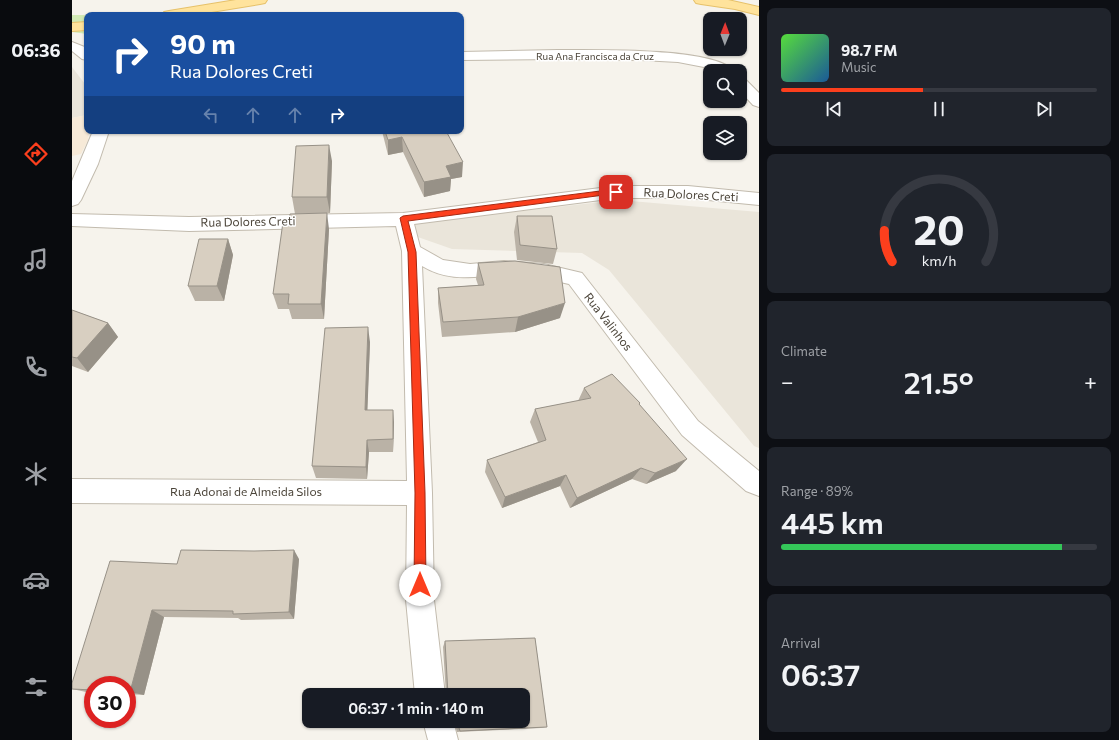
<!DOCTYPE html>
<html lang="en">
<head>
<meta charset="utf-8">
<style>
  :root { --surface:#171b24; --page:#20242c; --text:#f1f3f6; --muted:#9ea1a6; --line:#363941; --accent:#fc3f1d }
  body { margin:0; font-family:Commissioner,sans-serif; background:var(--page); color:var(--text); height:100vh; display:flex; flex-direction:column; font-size:15px; white-space:nowrap }
  * { box-sizing:border-box; margin:0 }
  p { font-size:13px; color:var(--muted) }
  .icon { flex:none; width:22px; height:22px; fill:none; stroke:currentColor; stroke-width:2; stroke-linecap:round; stroke-linejoin:round }
  .map { position:relative; flex:1; overflow:hidden }
  .side { display:flex; flex-direction:column; gap:8px; padding:8px; background:#0d0f14; width:360px }
  .side>* { flex:none }
  .top-card { position:absolute; left:12px; top:12px; width:380px; height:122px; border-radius:8px; box-shadow:0 1px 3px #0004; background:#1a4fa0; color:#fff; overflow:hidden }
  .needle { width:26px; rotate:1deg }
  .controls { position:absolute; left:631px; top:12px; display:grid; gap:8px }
  .controls a { display:grid; place-items:center; width:44px; height:44px; border-radius:8px; background:var(--surface); box-shadow:0 1px 3px #0004; font-size:20px }
  .speed { position:absolute; left:12px; top:676px; display:flex; gap:8px; font-size:20px; font-weight:700; text-align:center }
  .speed>* { display:grid; place-content:center; width:52px; height:52px; border-radius:50%; background:var(--surface); box-shadow:0 1px 3px #0004; line-height:1 }
  .speed .limit { border:6px solid #d22; background:#fff; color:#111 }
  .pin { position:absolute; display:grid; place-items:center; width:34px; height:34px; color:#fff; margin:-17px; border-radius:8px; box-shadow:0 2px 6px #0006 }
  .me { position:absolute; width:44px; margin:-22px; rotate:0deg; stroke-linejoin:round; filter:drop-shadow(0 0 3px #0008) }
  .turn { display:flex; align-items:center; gap:14px; height:84px; padding:0 20px; font-size:18px }
  .turn .icon { width:52px; height:52px; stroke-width:2.5 }
  .turn b { display:block; font-size:28px; line-height:34px }
  .lanes { display:flex; align-items:center; height:38px; padding:0 20px; background:#0003; justify-content:center; gap:20px; direction:ltr }
  .lanes .off { opacity:.35 }
  .big { font-size:30px; font-weight:600; line-height:1.1 }
  .side .widget { flex:1; display:flex; flex-direction:column; justify-content:center; gap:6px; min-width:0; padding:0 14px; border-radius:8px; background:var(--page) }
  .side .dial { align-items:center; gap:0 }
  .dial svg { height:104px; overflow:visible; fill:none; stroke:var(--line); stroke-width:7; stroke-linecap:round; text-anchor:middle }
  .dial text { fill:var(--text); stroke:none }
  .song { display:flex; align-items:center; gap:12px }
  .cover { width:48px; height:48px; border-radius:6px; background:linear-gradient(135deg,hsl(110 70% 55%),hsl(210 70% 35%)) }
  .played { height:4px; border-radius:2px; background:linear-gradient(90deg,var(--accent) 45%,var(--line) 45%) }
  .keys { display:flex; justify-content:space-around; direction:ltr }
  .heat { display:flex; justify-content:space-between; align-items:center; font-size:22px; direction:ltr }
  .charge { height:6px; border-radius:3px; background:linear-gradient(90deg,#34c759 89%,var(--line) 0) }
  .trip { position:absolute; left:230px; top:688px; width:228px; height:40px; border-radius:8px; background:var(--surface); box-shadow:0 1px 3px #0004; font-weight:600; line-height:40px; text-align:center }
  main { display:flex; flex:1; min-height:0 }
  .menu { display:flex; flex-direction:column; width:72px; justify-content:space-around; align-items:center; background:#090b0e; color:var(--muted) }
  .menu .icon { width:28px; height:28px }
  .menu .selected { color:var(--accent) }
  .menu b { font-size:18px; color:var(--text) }
  .map>svg:first-child { display:block }
  .residential { fill:#eae5da }
  .commercial { fill:#f7ead8 }
  .green { fill:#d2eab5 }
  .lines { fill:none; stroke-linecap:round; stroke-linejoin:round }
  .minor-casing { stroke:#c2bbae; stroke-width:2 }
  .major-casing { stroke:#e6c16a; stroke-width:2 }
  .minor { fill:#fff; fill-rule:evenodd }
  .major { fill:#ffe39c; fill-rule:evenodd }
  .wall { fill:#bab2a6 }
  .shaded-wall { fill:#979187 }
  .building { fill:#d8cfc1; stroke:#979187 }
  .route { fill:#fc3f1d; stroke:#a42913 }
  .labels { text-anchor:middle; stroke-width:3; stroke-linejoin:round; paint-order:stroke }
  .far-street-label { font-size:10px; fill:#4b4439; stroke:#fff }
  .street-label { font-size:12px; fill:#4b4439; stroke:#fff }
</style>
</head>
<body>
<main>
<nav class="menu">
<b>06:36</b>
<svg class="icon selected" aria-label="directions" viewBox="0 0 24 24"><path d="M12 3l9 9-9 9-9-9zM9 14v-3h6M13 9l2 2-2 2"/></svg>
<svg class="icon" aria-label="music" viewBox="0 0 24 24"><path d="M9 18V5l10-2v13"/><circle cx="6" cy="18" r="3"/><circle cx="16" cy="16" r="3"/></svg>
<svg class="icon" aria-label="phone" viewBox="0 0 24 24"><path d="M5 4h4l2 5-3 2q2 4 5 5l2-3 5 2v4C11 20 4 13 5 4z"/></svg>
<svg class="icon" aria-label="climate" viewBox="0 0 24 24"><path d="M12 3v18M4 7l16 10M4 17L20 7"/></svg>
<svg class="icon" aria-label="car" viewBox="0 0 24 24"><path d="M5 17H2v-5l4-1 3-4h7l3 4 3 1v5h-3M9 17h6M6 11h13"/><circle cx="7" cy="17" r="2"/><circle cx="17" cy="17" r="2"/></svg>
<svg class="icon" aria-label="filters" viewBox="0 0 24 24"><path d="M4 7h16M4 17h16"/><circle cx="9" cy="7" r="2"/><circle cx="15" cy="17" r="2"/></svg>
</nav>
<div class="map">
<svg width="687" height="740" viewBox="0 0 687 740">
  <rect width="100%" height="100%" fill="#f6f3ec"/>
  <path class="residential" d="M0,67L13,84L15,90V115L0,118Z
    M547,200L687,212V448L682,446L537,270L510,253L380,249L343,236V223Z"/>
  <path class="commercial" d="M15,115V131H17L16,140L9,154L0,156V118Z"/>
  <path class="green" d="M0,15H16H15V34L0,32Z"/>
  <g class="lines">
    <defs>
      <path id="minor" d="M0,42L15,48V60L10,59L0,51Z
        M486,50C516,50 645,47 661,71H641L632,67L606,62L569,60L486,59L389,60V52Z
        M668,77L673,79L687,93V107L681,105L668,91Z
        M21,131H37L26,164L9,200L6,204L0,206V181Z
        M544,186H616L687,193V205L616,198H544L342,224L348,247L371,260L398,264L432,261L472,264L510,273L626,421L687,471V496L674,491L610,435L497,284C475,279 454,275 432,275C402,276 378,283 350,266L360,493L362,600L373,695H343L334,600L335,505L0,503V479L335,481L330,251L324,226L117,231L0,226V214L117,217L331,213Z
        M351,721H381L386,740H356Z"/>
      <path id="major" d="M164,0H195L193,3L188,4L121,15H90L92,12L97,11Z
        M622,0H656L687,7V15L663,9L629,4L624,3Z
        M15,22V30L0,31V23Z"/>
    </defs>
    <use href="#minor" class="minor-casing"/>
    <use href="#major" class="major-casing"/>
    <use href="#minor" class="minor"/>
    <use href="#major" class="major"/>
  </g>
  <path class="wall" d="M310,131H374L390,177L379,179L378,191L352,197L331,152L316,155Z
    M260,161L258,213L223,214L220,197Z
    M445,216L485,249L481,264L445,260L442,232Z
    M257,229L252,319H220L217,309H206L201,294Z
    M156,239L161,255L152,301H123L116,286Z
    M406,263L488,318L443,332L370,337L366,303V288L406,285L404,279Z
    M0,310L36,323L46,337L16,372L0,366Z
    M298,342L295,410L322,422L321,452H297L295,479L244,478L240,466Z
    M512,388L568,403L567,404L604,471L574,484L560,479L498,508L488,486L430,508L413,472L415,460L466,442L458,422L463,409L506,401Z
    M227,559L222,619L169,620L166,618L92,617L72,695L55,694V685H21V693L14,692L0,689V683L105,564Z
    M463,638L475,727L469,728L385,732L382,721H451V695H374L371,647L373,641Z"/>
  <path class="shaded-wall" d="M330,137L331,152L316,155V140Z
    M257,145L260,161L258,213L255,197Z
    M391,162L390,177L379,179L378,191L352,197V182L374,166Z
    M255,213L257,229L252,319L249,304Z
    M156,239L161,255L152,301L145,286Z
    M493,303L488,318L443,332L446,317Z
    M36,323L46,337L16,372L5,358Z
    M296,327L298,342L295,422L293,410Z
    M321,410L322,422L321,452Z
    M295,440L297,452L295,479L294,467Z
    M615,459L604,471L574,484L583,473Z
    M569,468L560,479L498,508L505,498Z
    M494,475L488,486L430,508L433,497Z
    M222,550L227,559L222,619L217,612Z
    M80,610L92,617L72,695L58,692Z"/>
  <path class="building" d="M313,131H374L391,162L374,166L379,177L352,182L330,137L316,140Z
    M257,145L255,197H220L224,146Z
    M255,213L249,304H216L217,294H201L211,222H218V214Z
    M445,216H480L485,249L448,245Z
    M127,239H156L145,286H116Z
    M443,261L488,267L493,303L446,317L371,322L366,288L412,285L406,263Z
    M0,310L36,323L5,358L0,357Z
    M296,327L293,410H321V439L295,440L294,467L240,466L253,328Z
    M540,374L568,403L567,404L615,459L583,473L569,468L505,498L494,475L433,497L415,460L474,440L463,409L519,398L512,388Z
    M109,550L182,551L222,550L217,612L161,614V611L80,610L58,692H55V685H21V690L0,689V683L38,561L105,564Z
    M463,638L475,727L388,731L385,721H451V695H376L373,641Z"/>
  <path class="route" d="M544,189L547,190V193L336,221L344,252L353,493L354,585L352,589L348,591L344,589L342,585L343,493L336,252L328,218L331,216Z"/>
  <g class="labels">
    <g class="far-street-label">
      <text x="523" y="60">Rua Ana Francisca da Cruz</text>
    </g>
    <g class="street-label">
      <text transform="translate(619 195) rotate(3)" y="4">Rua Dolores Creti</text>
      <text transform="translate(176 222) rotate(-1)" y="4">Rua Dolores Creti</text>
      <text transform="translate(536 322) rotate(52)" y="4">Rua Valinhos</text>
      <text x="174" y="496">Rua Adonai de Almeida Silos</text>
    </g>
  </g>
</svg>
<div class="controls">
<a><svg class="needle" viewBox="-14 -14 28 28"><path d="M0-13l5 13h-10z" fill="#e53935"/><path d="M0 13l5-13h-10z" fill="#9ea1a6"/></svg></a>
<a><svg class="icon" aria-label="search" viewBox="0 0 24 24"><circle cx="10" cy="10" r="6"/><path d="M15 15l6 6"/></svg></a>
<a><svg class="icon" aria-label="layers" viewBox="0 0 24 24"><path d="M12 4l9 5-9 5-9-5zM3 14l9 5 9-5"/></svg></a>
</div>
<div class="speed"><div class="limit">30</div></div>
<div class="pin" style="left:544px;top:192px;background:#d93025"><svg class="icon" aria-label="arrive" viewBox="0 0 24 24"><path d="M6 21V4h12l-3 4 3 4H6"/></svg></div>
<svg class="me" style="left:348px;top:585px" viewBox="-20 -20 40 40"><circle r="19" fill="#fff"/><path d="M0-13L10 11 0 6-10 11z" fill="#fc3f1d"/></svg>
<div class="trip">06:37 · 1 min · 140 m</div>
<div class="top-card">
<div class="turn"><svg class="icon" aria-label="right" viewBox="0 0 24 24"><path d="M7 20v-9h11M14 6l5 5-5 5"/></svg><div><b>90 m</b>Rua Dolores Creti</div></div>
<div class="lanes"><svg class="icon off" aria-label="left" viewBox="0 0 24 24"><path d="M17 20v-9H6M10 6l-5 5 5 5"/></svg><svg class="icon off" aria-label="ahead" viewBox="0 0 24 24"><path d="M12 20V5M6 11l6-6 6 6"/></svg><svg class="icon off" aria-label="ahead" viewBox="0 0 24 24"><path d="M12 20V5M6 11l6-6 6 6"/></svg><svg class="icon" aria-label="right" viewBox="0 0 24 24"><path d="M7 20v-9h11M14 6l5 5-5 5"/></svg></div>
</div>
</div>
<section class="side">
<div class="widget">
<div class="song"><i class="cover"></i><div><b>98.7 FM</b><p>Music</p></div></div>
<div class="played"></div>
<div class="keys"><svg class="icon" aria-label="previous" viewBox="0 0 24 24"><path d="M18 5L8 12l10 7zM5 5v14"/></svg><svg class="icon" aria-label="pause" viewBox="0 0 24 24"><path d="M8 5v14M16 5v14"/></svg><svg class="icon" aria-label="next" viewBox="0 0 24 24"><path d="M6 5l10 7-10 7zM19 5v14"/></svg></div>
</div>
<div class="widget dial"><svg viewBox="0 0 100 80">
<path d="M14 69A42 42 0 1 1 86 69"/>
<path d="M14 69A42 42 0 0 1 8 45" stroke="#fc3f1d"/>
<text x="50" y="56" font-size="32" font-weight="700">20</text>
<text x="50" y="72" font-size="11">km/h</text>
</svg></div>
<div class="widget"><p>Climate</p>
<div class="heat"><a>−</a><b class="big">21.5°</b><a>+</a></div>
</div>
<div class="widget"><p>Range · 89%</p><b class="big">445 km</b><div class="charge"></div></div>
<div class="widget"><p>Arrival</p><b class="big">06:37</b></div>
</section>
</main>
</body>
</html>
